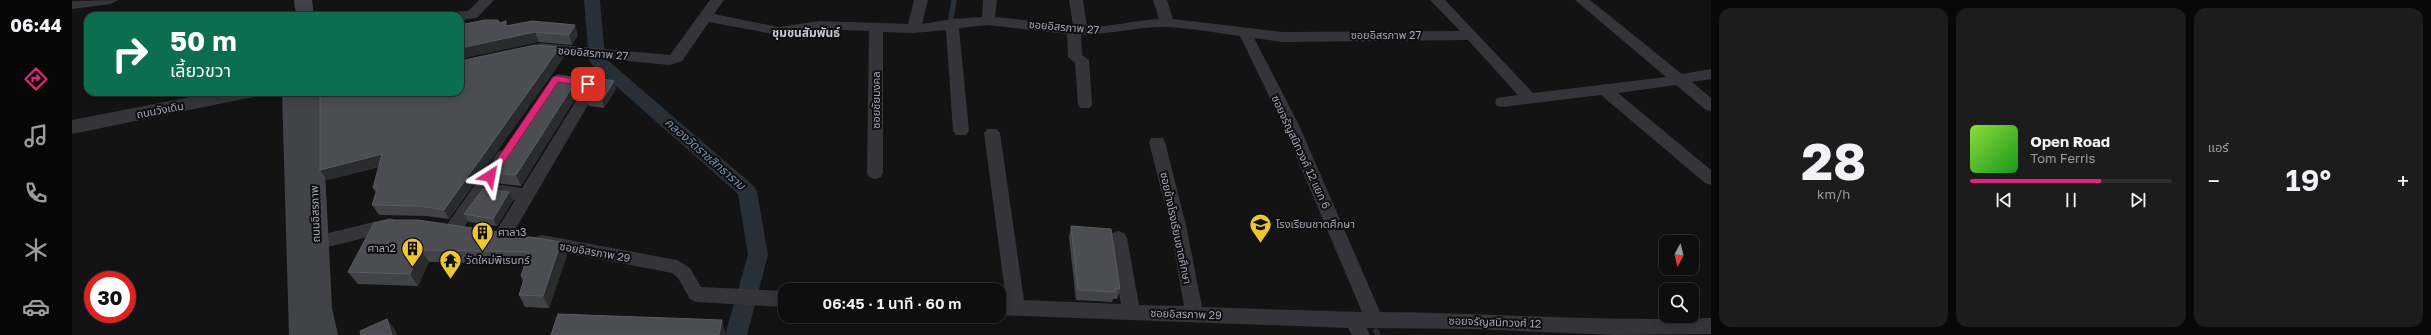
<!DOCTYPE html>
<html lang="th">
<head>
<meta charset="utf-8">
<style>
  :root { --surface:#0e0e0f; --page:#1c1c1d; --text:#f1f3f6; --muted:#9b9c9e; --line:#2e2e2f; --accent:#db2777 }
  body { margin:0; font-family:"Golos Text","Noto Sans Thai",sans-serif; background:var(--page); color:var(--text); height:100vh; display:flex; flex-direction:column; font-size:15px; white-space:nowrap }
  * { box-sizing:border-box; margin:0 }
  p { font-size:13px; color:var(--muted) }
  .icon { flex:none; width:22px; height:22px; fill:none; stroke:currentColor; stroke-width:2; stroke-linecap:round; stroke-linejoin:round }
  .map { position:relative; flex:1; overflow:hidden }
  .panel { display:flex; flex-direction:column; gap:8px; padding:8px; background:#080808; width:720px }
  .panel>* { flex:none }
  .top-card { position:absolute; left:12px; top:12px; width:380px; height:84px; border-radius:12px; box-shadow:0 2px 10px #0003,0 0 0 1px var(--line); background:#0b6e4f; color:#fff; overflow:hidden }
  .needle { width:26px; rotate:187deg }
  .fabs { position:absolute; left:1587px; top:235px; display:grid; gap:8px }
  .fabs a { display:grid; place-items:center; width:40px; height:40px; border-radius:8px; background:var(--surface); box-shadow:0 2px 10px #0003,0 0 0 1px var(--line); font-size:20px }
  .speed { position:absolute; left:12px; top:271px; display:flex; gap:8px; font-size:20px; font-weight:700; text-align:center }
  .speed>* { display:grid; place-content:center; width:52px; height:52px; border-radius:50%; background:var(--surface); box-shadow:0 2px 10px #0003,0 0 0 1px var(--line); line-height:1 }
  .speed .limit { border:6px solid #d22; background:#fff; color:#111 }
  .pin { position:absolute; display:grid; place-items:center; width:34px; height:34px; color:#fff; margin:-17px; border-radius:8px; box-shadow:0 2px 6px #0006 }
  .me { position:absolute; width:44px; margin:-22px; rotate:34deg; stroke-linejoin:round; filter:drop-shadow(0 0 3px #0008) }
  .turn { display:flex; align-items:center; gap:14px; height:84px; padding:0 20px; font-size:18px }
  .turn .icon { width:52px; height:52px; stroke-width:2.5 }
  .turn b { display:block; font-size:28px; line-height:34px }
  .big { font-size:30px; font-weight:600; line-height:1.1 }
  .panel .tile { flex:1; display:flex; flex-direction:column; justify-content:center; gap:6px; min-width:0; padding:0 14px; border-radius:12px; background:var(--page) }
  .panel .dial { align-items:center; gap:0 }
  .dial b { font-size:52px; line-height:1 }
  .song { display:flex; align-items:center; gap:12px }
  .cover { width:48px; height:48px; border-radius:6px; background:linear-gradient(135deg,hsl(90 70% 55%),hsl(120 70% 35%)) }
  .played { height:4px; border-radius:2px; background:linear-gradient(90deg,var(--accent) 65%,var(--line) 65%) }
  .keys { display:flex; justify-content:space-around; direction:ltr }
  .heat { display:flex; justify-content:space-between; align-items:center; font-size:22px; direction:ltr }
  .panel .tiles { flex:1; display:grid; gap:8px; grid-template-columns:repeat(3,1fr) }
  .trip { position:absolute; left:706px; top:283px; width:228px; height:40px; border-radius:12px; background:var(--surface); box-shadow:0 2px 10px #0003,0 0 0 1px var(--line); font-weight:600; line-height:40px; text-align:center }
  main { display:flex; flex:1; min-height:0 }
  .tabs { display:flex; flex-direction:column; width:72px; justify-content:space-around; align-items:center; background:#060606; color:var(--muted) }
  .tabs .icon { width:28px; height:28px }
  .tabs .on { color:var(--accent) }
  .tabs b { font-size:18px; color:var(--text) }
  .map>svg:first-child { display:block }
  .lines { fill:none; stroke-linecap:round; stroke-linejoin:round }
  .stream { stroke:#292f37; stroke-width:5.5 }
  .canal { fill:#292f37; fill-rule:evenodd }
  .minor { fill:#343439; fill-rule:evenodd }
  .tertiary { fill:#343439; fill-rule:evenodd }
  .secondary { fill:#424349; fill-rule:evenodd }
  .wall { fill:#414346 }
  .shaded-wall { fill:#2a2b2d }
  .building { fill:#4c4d52; stroke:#5a5b61 }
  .route { fill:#db2777; stroke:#8e194d }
  .labels { text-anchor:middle; stroke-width:4; stroke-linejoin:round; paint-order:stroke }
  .street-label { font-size:11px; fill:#a4a7b4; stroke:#0e0e0f }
  .poi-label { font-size:11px; fill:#a4a7b4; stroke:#0e0e0f; text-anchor:start }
  .neighbourhood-label { font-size:12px; font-weight:bold; fill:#c5c7d1; stroke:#0e0e0f }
  .water-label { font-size:12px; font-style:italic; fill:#7b91af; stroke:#0e0e0f }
</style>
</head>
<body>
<main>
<nav class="tabs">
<b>06:44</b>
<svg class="icon on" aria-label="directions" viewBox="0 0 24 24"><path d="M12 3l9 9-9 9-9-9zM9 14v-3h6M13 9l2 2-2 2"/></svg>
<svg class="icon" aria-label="music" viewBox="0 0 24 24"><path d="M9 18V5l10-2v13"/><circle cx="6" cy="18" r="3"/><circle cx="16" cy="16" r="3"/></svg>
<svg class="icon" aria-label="phone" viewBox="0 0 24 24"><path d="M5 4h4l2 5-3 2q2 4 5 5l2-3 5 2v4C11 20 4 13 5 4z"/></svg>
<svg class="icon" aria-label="climate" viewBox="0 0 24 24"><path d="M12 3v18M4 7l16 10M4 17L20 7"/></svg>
<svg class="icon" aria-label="car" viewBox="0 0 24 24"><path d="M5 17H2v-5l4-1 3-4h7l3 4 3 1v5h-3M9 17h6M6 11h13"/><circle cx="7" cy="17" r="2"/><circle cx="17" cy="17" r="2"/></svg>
</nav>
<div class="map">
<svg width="1639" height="335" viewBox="0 0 1639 335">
  <rect width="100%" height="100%" fill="#131314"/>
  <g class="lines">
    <path class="stream" d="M879,18L882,0
      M1304,331L1306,335"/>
    <path class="canal" d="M512,0H528L533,58L682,186L685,191L696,255L675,335H653L676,255L666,194L519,64L517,60Z"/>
    <path class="minor" d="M46,0L39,4L0,9V1Z
      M407,0H422L405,18L388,20V16H369L376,12L396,11Z
      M638,0H652L642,14L706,27L748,21L836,24L842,0H856L850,24L880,19L910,17L911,0H925L923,17L1001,25L997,0H1011L1015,27C1039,27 1063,20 1087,19L1081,0H1095L1101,19L1211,32L1388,31L1358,0H1373L1461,93L1594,77L1503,0H1518L1610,74L1639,69V79L1620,82L1639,98V111L1634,110L1604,85L1546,93L1639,170V185L1633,183L1529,95L1430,107L1425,106L1423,102L1425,98L1446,95L1396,40L1211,42L1182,38L1227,125L1308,312C1419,313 1529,322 1639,318V334L1542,335L1401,329L1295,328L1298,335H1280L1276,328L927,315V299L934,300L912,133L915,129H925L928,133L952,300L1049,304L1037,238L1040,233L1046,231L1052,233L1055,238L1067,305L1112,306L1098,225L1077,142L1079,138H1091L1093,142L1114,225L1130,307L1290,312L1211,125L1168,36C1144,33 1119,28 1094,27C1066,27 1038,34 1009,35L1010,55L1017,60L1020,104L1018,108H1008L1006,104L1003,63L996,57L995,34L916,25L887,28L897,131L894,135H884L881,131L874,30L842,33L811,32V173L809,177L803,179L797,177L795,173L797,31L748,29L706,35L637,22L610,61L598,65L468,53L461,48L468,43L598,55Z
      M486,74L521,80L527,86L437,240L431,242L425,240L422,235L443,200L414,195L388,233L382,235L376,233L374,228L376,223L426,152L432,150L438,152L440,156L422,184L450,188L512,88L481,83L479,79Z
      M318,218L324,220L326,225L324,230L236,252L230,250L227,245L230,240L236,238Z
      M470,235L605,260L618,268L629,287L713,291V307L624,302L618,299L606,278L600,273L464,247L461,242L464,237Z"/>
    <path class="tertiary" d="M144,92H185L183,97L176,98L0,134V120Z"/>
    <path class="secondary" d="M222,0H240L242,16H224Z
      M210,92H249L260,308L266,335H217Z"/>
  </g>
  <path class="wall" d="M427,23L436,26L506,35L500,45L467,42Z
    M492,57L377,219L354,216L307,215L300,205L304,193L301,188L307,167L255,180L248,170Z
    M542,81L544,89L532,108L517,106L514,98Z
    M509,89L449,186L424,183L418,172Z
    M437,192L441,200L425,226L397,222L392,214Z
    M302,223L441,234L442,237L489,242L495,255L477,308L453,307L447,295L451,282L449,276L453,264L357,262L346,286L286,284L276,272Z
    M999,226L1048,289L1045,299H1041L1040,302L1004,300L997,237Z"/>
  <path class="shaded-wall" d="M503,25L506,35L500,45L497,35Z
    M463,32L467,42L388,59V48Z
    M488,47L492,57L377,219L372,210Z
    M506,78L509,89L449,186L444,175Z
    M542,81L544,89L532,108L530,100Z
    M310,154L316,164L255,180L248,170Z
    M437,192L441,200L425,226L421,219Z
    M489,242L495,255L477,308L471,296Z
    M349,250L357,262L346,286L338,274Z
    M315,319L324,331L325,335H320Z
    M650,320L653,332V335H647Z"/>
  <path class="building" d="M413,20H426L427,23L434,21V26L460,21L503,25L497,35L463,32L388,48V25Z
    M463,45L488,47L372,210L348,206L300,205L306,187L301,188L310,154L248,170V92H388V61Z
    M485,76L506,78L444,175L418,172Z
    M526,78L542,81L530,100L514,98Z
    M411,189L437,192L421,219L392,214Z
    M316,220H346L441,234L439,237H459L489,242L471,296L447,295L453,277L449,276L457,252L349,250L338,274L276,272L302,223Z
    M999,226L1039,229L1048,289H1043V292L1006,290Z
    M486,314L650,320L647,335H479Z
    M315,319L320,335H289L288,331Z"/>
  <path class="route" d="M484,76L516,81L520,84L516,86L486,82L421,179H415V174L481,77Z"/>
  <defs>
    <symbol id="school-pin" viewBox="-11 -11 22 30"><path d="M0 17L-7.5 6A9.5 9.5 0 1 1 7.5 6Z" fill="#eec631" stroke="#0e0e0f"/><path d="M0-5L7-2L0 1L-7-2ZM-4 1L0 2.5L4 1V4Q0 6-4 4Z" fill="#111"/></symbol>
    <symbol id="building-pin" viewBox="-11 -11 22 30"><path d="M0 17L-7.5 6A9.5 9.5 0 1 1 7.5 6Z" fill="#eec631" stroke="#0e0e0f"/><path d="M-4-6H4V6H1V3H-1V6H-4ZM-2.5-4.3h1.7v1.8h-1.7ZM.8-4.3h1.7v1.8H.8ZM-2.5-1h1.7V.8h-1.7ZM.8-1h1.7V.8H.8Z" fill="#111"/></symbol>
    <symbol id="temple-pin" viewBox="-11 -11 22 30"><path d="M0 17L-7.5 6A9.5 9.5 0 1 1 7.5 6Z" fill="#eec631" stroke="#0e0e0f"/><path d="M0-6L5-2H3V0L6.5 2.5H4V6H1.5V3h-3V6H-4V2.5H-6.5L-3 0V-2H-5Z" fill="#111"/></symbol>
  </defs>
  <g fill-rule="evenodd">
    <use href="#school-pin" x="1176" y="212" width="25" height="34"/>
    <use href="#building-pin" x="398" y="220" width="25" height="34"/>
    <use href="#building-pin" x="328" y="236" width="25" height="34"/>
    <use href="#temple-pin" x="366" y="248" width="25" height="34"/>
  </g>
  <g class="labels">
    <g class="street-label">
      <text transform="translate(992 27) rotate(5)" y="4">ซอยอิสรภาพ 27</text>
      <text x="1314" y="39">ซอยอิสรภาพ 27</text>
      <text transform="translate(521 53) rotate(5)" y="4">ซอยอิสรภาพ 27</text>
      <text transform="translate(804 100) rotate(-90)" y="4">ซอยชัยมงคล</text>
      <text transform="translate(88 110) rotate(-11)" y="4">ถนนวังเดิม</text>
      <text transform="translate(1229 152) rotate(65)" y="4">ซอยจรัญสนิทวงศ์ 12 แยก 6</text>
      <text transform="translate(243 214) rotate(-92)" y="4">ถนนอิสรภาพ</text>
      <text transform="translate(1104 228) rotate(78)" y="4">ซอยข้างโรงเรียนชาตศึกษา</text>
      <text transform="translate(523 252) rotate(10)" y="4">ซอยอิสรภาพ 29</text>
      <text transform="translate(1114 314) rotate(2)" y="4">ซอยอิสรภาพ 29</text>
      <text transform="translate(1423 322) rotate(2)" y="4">ซอยจรัญสนิทวงศ์ 12</text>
    </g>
    <g class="poi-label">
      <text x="1204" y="228">โรงเรียนชาตศึกษา</text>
      <text x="426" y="236">ศาลา3</text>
      <text x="324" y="252" text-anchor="end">ศาลา2</text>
      <text x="394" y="264">วัดใหม่พิเรนทร์</text>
    </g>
    <g class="neighbourhood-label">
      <text x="734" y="37">ชุมชนสัมพันธ์</text>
    </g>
    <g class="water-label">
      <text transform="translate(633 154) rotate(41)" y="4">คลองวัดราชสิทธาราม</text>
    </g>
  </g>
</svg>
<div class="fabs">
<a><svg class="needle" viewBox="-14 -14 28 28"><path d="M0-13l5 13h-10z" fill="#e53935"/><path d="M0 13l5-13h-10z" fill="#9b9c9e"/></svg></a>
<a><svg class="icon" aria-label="search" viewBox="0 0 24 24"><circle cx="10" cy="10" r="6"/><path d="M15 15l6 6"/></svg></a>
</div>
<div class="speed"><div class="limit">30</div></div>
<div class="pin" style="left:516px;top:84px;background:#d93025"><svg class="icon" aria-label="arrive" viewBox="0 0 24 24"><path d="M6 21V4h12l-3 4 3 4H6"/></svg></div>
<svg class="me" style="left:418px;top:176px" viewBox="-20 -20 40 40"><path d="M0-17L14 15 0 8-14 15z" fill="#db2777" stroke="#fff" stroke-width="4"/></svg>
<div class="trip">06:45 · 1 นาที · 60 m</div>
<div class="top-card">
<div class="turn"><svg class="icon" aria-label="right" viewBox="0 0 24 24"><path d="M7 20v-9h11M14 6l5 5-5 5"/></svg><div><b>50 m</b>เลี้ยวขวา</div></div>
</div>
</div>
<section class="panel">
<div class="tiles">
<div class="tile dial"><b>28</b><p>km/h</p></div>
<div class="tile">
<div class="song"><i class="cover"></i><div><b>Open Road</b><p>Tom Ferris</p></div></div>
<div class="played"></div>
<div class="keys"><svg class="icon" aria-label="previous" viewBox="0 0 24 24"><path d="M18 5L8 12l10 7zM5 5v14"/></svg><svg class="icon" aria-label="pause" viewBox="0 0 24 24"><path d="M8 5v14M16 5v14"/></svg><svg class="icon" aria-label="next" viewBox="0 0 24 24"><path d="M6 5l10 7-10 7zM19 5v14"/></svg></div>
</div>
<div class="tile"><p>แอร์</p>
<div class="heat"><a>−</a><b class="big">19°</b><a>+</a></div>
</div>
</div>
</section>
</main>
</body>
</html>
